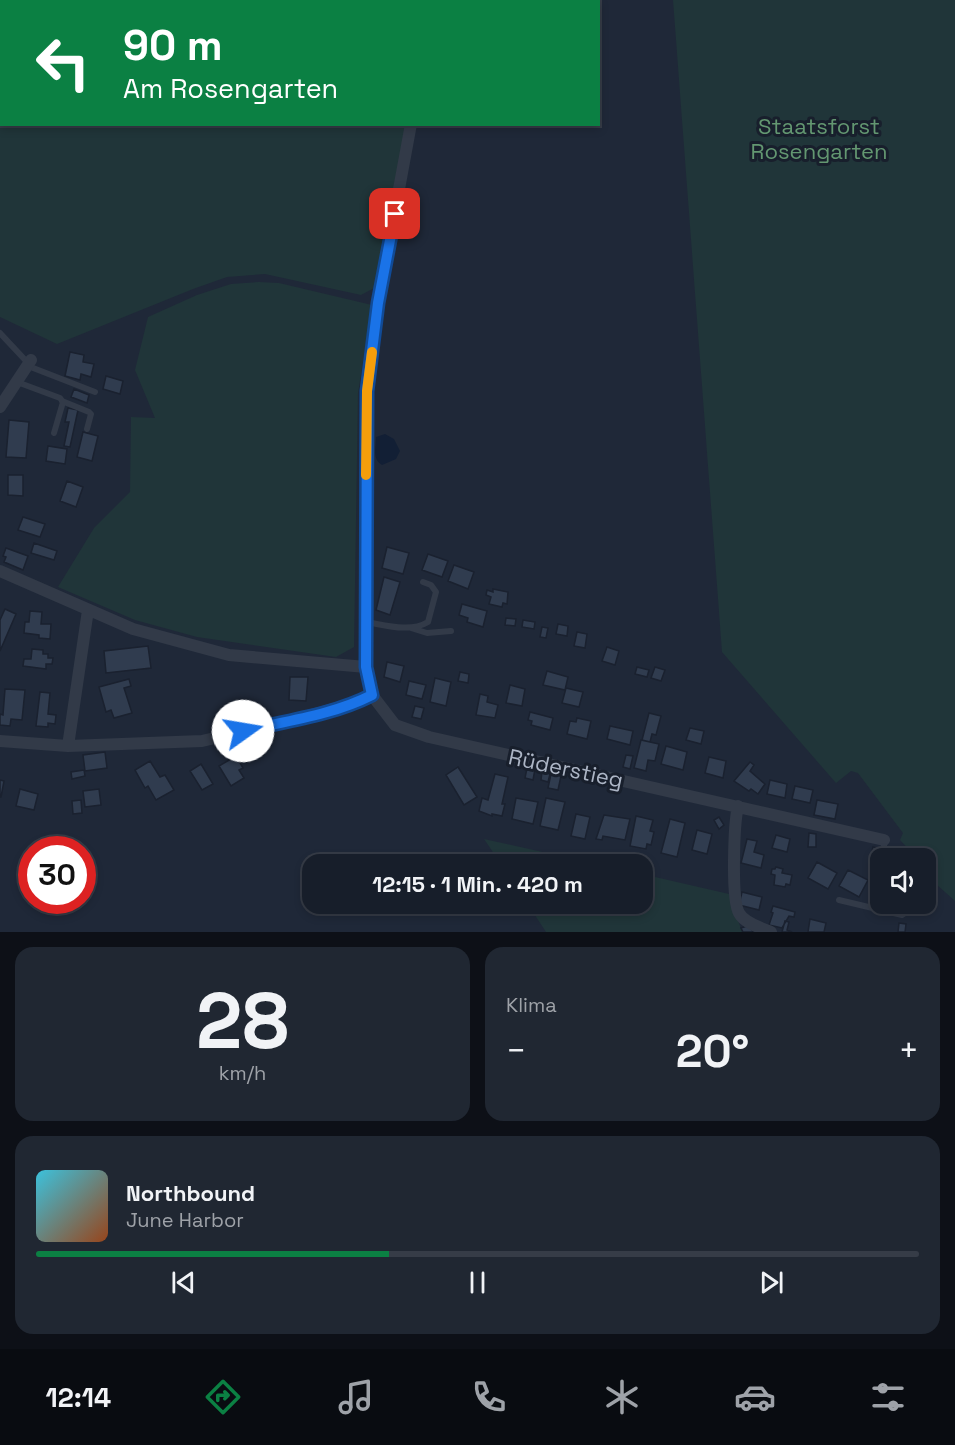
<!DOCTYPE html>
<html lang="de">
<head>
<meta charset="utf-8">
<style>
  :root { --surface:#171e2a; --page:#202732; --text:#f1f3f6; --muted:#9ea2a8; --line:#363c47; --accent:#0b8043 }
  body { margin:0; font-family:"Space Grotesk",sans-serif; background:var(--page); color:var(--text); height:100vh; display:flex; flex-direction:column; font-size:22px; white-space:nowrap }
  * { box-sizing:border-box; margin:0 }
  p { font-size:20px; color:var(--muted) }
  .icon { flex:none; width:33px; height:33px; fill:none; stroke:currentColor; stroke-width:2; stroke-linecap:round; stroke-linejoin:round }
  .map { position:relative; height:932px; overflow:hidden }
  .details { display:flex; flex-direction:column; gap:15px; padding:15px; background:#0d1017; flex:1 }
  .details>* { flex:none }
  .top-card { position:absolute; left:0px; top:0px; width:600px; height:126px; box-shadow:0 3px 9px #0003,0 0 0 2px var(--line); background:#0b8043; color:#fff; overflow:hidden }
  .controls { position:absolute; left:870px; top:848px; display:grid; gap:12px }
  .controls a { display:grid; place-items:center; width:66px; height:66px; border-radius:12px; background:var(--surface); box-shadow:0 3px 9px #0003,0 0 0 2px var(--line); font-size:30px }
  .speed { position:absolute; left:18px; top:836px; display:flex; gap:12px; font-size:30px; font-weight:700; text-align:center }
  .speed>* { display:grid; place-content:center; width:78px; height:78px; border-radius:50%; background:var(--surface); box-shadow:0 3px 9px #0003,0 0 0 2px var(--line); line-height:1 }
  .speed .limit { border:9px solid #d22; background:#fff; color:#111 }
  .pin { position:absolute; display:grid; place-items:center; width:51px; height:51px; color:#fff; margin:-26px; border-radius:12px; box-shadow:0 3px 9px #0006 }
  .me { position:absolute; width:66px; margin:-33px; rotate:77deg; stroke-linejoin:round; filter:drop-shadow(0 0 4px #0008) }
  .turn { display:flex; align-items:center; gap:21px; height:126px; padding:0 24px; font-size:27px }
  .turn .icon { width:78px; height:78px; stroke-width:2.5 }
  .turn b { display:block; font-size:42px; line-height:51px }
  .big { font-size:45px; font-weight:600; line-height:1.1 }
  .details .widget { flex:1; display:flex; flex-direction:column; justify-content:center; gap:9px; min-width:0; padding:0 21px; border-radius:18px; background:var(--page) }
  .details .dial { align-items:center; gap:0 }
  .dial b { font-size:78px; line-height:1 }
  .song { display:flex; align-items:center; gap:18px }
  .cover { width:72px; height:72px; border-radius:9px; background:linear-gradient(135deg,hsl(190 70% 55%),hsl(20 70% 35%)) }
  .played { height:6px; border-radius:3px; background:linear-gradient(90deg,var(--accent) 40%,var(--line) 40%) }
  .keys { display:flex; justify-content:space-around; direction:ltr }
  .heat { display:flex; justify-content:space-between; align-items:center; font-size:33px; direction:ltr }
  .details .tiles { flex:1; display:grid; gap:15px; grid-template-columns:1fr 1fr }
  .widget:last-child { grid-column:span 2 }
  .trip { position:absolute; left:302px; top:854px; width:351px; height:60px; border-radius:18px; background:var(--surface); box-shadow:0 3px 9px #0003,0 0 0 2px var(--line); font-weight:600; line-height:60px; text-align:center }
  .tab-bar { display:flex; height:96px; justify-content:space-around; align-items:center; background:#090c11; color:var(--muted) }
  .tab-bar .icon { width:42px; height:42px }
  .tab-bar .on { color:var(--accent) }
  .tab-bar b { font-size:27px; color:var(--text) }
  .map>svg:first-child { display:block }
  .green { fill:#203539 }
  .water { fill:#121f35 }
  .building { fill:#303c4f; stroke:#1a212f; stroke-width:1.5 }
  .lines { fill:none; stroke-linecap:round; stroke-linejoin:round }
  .service { stroke:#323a48; stroke-width:6 }
  .minor { stroke:#323a48; stroke-width:12 }
  .route-casing { stroke:#114b97; stroke-width:15 }
  .route { stroke:#1a73e8; stroke-width:10 }
  .slow { stroke:#f59e0b; stroke-width:10 }
  .labels { text-anchor:middle; stroke-width:6; stroke-linejoin:round; paint-order:stroke }
  .park-label { font-size:22px; fill:#639771; stroke:#181f2c }
  .street-label { font-size:22px; fill:#acb5c5; stroke:#181f2c }
</style>
</head>
<body>
<div class="map">
<svg width="955" height="932" viewBox="0 0 955 932">
  <rect width="100%" height="100%" fill="#1f2838"/>
  <path class="green" d="M0,0H425L2,2V124L406,125L376,287L361,295L265,274L227,277L193,289L57,344L0,317Z
    M673,0H955V901L926,875V858H917L900,840L903,833L858,773L851,771L836,783L722,652Z
    M259,282L279,283L372,305L358,393L354,647L336,657L197,637L135,620L58,587L94,528L130,492L131,417L155,418L135,370L148,317L197,295L231,284Z
    M484,839L596,864H501Z
    M642,874L729,894L742,932H546L527,903H642Z"/>
  <path class="water" d="M385,434L394,439L400,451L396,459L382,465C372,459 376,448 376,437Z"/>
  <path class="building" d="M70,352L84,355L83,362L94,364L91,377L81,374L80,380L65,376Z
    M106,376L123,381L120,394L103,389Z
    M74,389L89,395L87,403L71,397Z
    M68,408L78,410L70,447L64,446L69,422H65Z
    M9,420L29,422L26,458L6,457Z
    M83,432L98,436L92,461L77,457Z
    M48,446L67,449L65,464L46,461Z
    M8,475H23V496L8,495Z
    M67,481L83,487L76,507L60,501Z
    M23,517L45,524L40,537L18,530Z
    M34,543L57,551L54,560L31,553Z
    M387,547L409,553L403,574L382,568Z
    M6,548L28,556L23,570L4,562L6,557L3,556Z
    M428,554L448,561L442,577L422,570Z
    M454,565L474,572L468,589L448,581Z
    M384,577L400,582L390,615L376,610Z
    M493,589L508,592L507,604L503,603L502,607L489,604L491,597L486,595L487,590L493,592Z
    M462,604L487,611L483,627L467,622L468,618L459,615Z
    M5,609L16,614L0,651V620Z
    M30,611L42,612L41,624H51L50,639L39,638V635L24,633L25,622H29Z
    M506,618L516,619L515,626L505,625Z
    M523,620L535,622L534,629L522,627Z
    M558,624L568,626L567,636L556,634Z
    M542,627L548,628L546,638L540,637Z
    M577,632L587,634L585,648L574,646Z
    M148,646L151,668L106,673L104,651Z
    M607,647L619,651L615,665L602,661Z
    M32,649L43,650V654H48V658H53L52,664H46V669L23,666L24,659H31Z
    M387,662L404,666L400,682L384,677Z
    M637,667L649,670L647,677L635,674Z
    M655,667L665,670L661,681L651,678Z
    M547,671L568,677L565,690L543,685Z
    M460,672L469,674L468,683L458,681Z
    M290,677H308L306,701L289,700Z
    M435,678L451,682L446,706L430,702Z
    M129,679L131,686L124,688L132,713L114,718L111,710L106,712L99,687Z
    M409,681L426,685L422,699L406,695Z
    M510,685L525,689L522,706L506,703Z
    M566,688L583,692L579,707L562,703Z
    M5,689L25,690L22,720L11,719L10,726L0,725V714L3,715Z
    M40,692L50,693L48,714L56,715L55,724L48,723V727L36,726Z
    M480,694L488,696L487,702L498,705L495,718L476,715Z
    M415,706L424,708L421,719L412,717Z
    M530,712L553,718L550,730L531,725L532,721L528,720Z
    M649,713L661,716L656,735L652,734L650,742L642,740Z
    M577,718L591,721L587,739L567,734L570,721L576,722Z
    M610,726L633,731L630,745L607,739Z
    M690,728L704,731L701,744L686,740Z
    M641,740L659,744L655,761L648,760L646,771L634,768Z
    M666,746L687,752L683,770L661,764Z
    M105,752L107,768L85,771L83,755Z
    M626,755L633,756L630,769L623,767Z
    M236,756L243,768L239,770L244,778L231,786L219,766Z
    M709,757L726,761L723,778L705,773Z
    M150,761L160,777L165,775L174,790L156,800L148,786L145,788L135,770Z
    M750,762L754,765L750,771L765,784L758,794L751,789L749,791L734,781Z
    M201,764L213,784L202,790L190,771Z
    M458,767L477,797L464,805L446,775Z
    M527,768L535,769L533,780L525,778Z
    M84,770L85,776L72,779L71,772Z
    M542,772L550,774L548,782L541,780Z
    M495,774L508,777L502,804H505L502,816L492,814V816L479,811L482,798L488,800Z
    M551,774L561,776L558,790L548,788Z
    M0,780L4,781L1,797H0Z
    M770,780L787,784L785,798L767,794Z
    M795,786L813,790L810,803L792,799Z
    M20,789L38,794L34,810L16,806Z
    M99,789L101,805L85,807L83,791Z
    M516,798L538,802L533,824L512,819Z
    M546,798L565,802L558,830L540,826Z
    M81,800L82,813L73,814L72,801Z
    M817,800L838,804L835,819L814,815Z
    M576,814L590,817L585,839L571,836Z
    M604,815L630,819L625,840L603,836L602,840L596,839Z
    M636,816L653,820L650,831L654,832L651,845L647,844L646,849L630,846Z
    M719,817L724,825L719,829L714,820Z
    M670,819L685,823L677,857L661,853Z
    M697,830L712,834L707,854L692,850Z
    M809,833L816,834V847H808Z
    M776,835L790,839L787,852L772,848Z
    M747,839L757,841L754,852L764,855L761,868L741,863Z
    M873,847L881,849L879,857L871,855Z
    M817,862L837,873L828,889L808,878Z
    M776,867L783,869L782,873L792,875L790,885L786,884L785,887L774,885L775,875L771,874L772,869H775Z
    M848,870L868,880L859,897L839,886Z
    M879,877L880,878V898L870,893Z
    M742,892L762,897L759,910L739,905Z
    M773,906L795,912L794,917L789,916L782,928L769,925L773,913L771,912Z
    M810,919L826,923L824,932H808Z
    M785,921L789,922L787,930L792,932H782Z
    M899,923L906,924L905,932H898Z
    M750,925L753,932H743L741,928Z"/>
  <g class="lines">
    <path class="service" d="M0,333L28,363
      M28,366L95,392
      M17,382L60,398L63,402L54,433
      M62,401L89,412L91,414L87,429
      M366,622C385,625 410,633 428,622L436,592L431,585L423,582
      M411,628L427,633L451,631
      M884,840V846L890,858
      M839,900L902,915L908,911L909,903"/>
    <path class="minor" d="M428,2V0
      M411,124L378,303L367,391L366,667L372,695L395,725L429,737L884,840
      M0,407L31,360
      M0,571L133,629L229,655L366,667
      M0,741L68,746L202,741L315,714L358,702L372,695
      M68,746L88,610
      M738,806C734,823 731,899 739,913C744,923 761,928 771,932"/>
  </g>
  <g class="lines">
    <defs>
      <path id="route" d="M243,731C286,721 333,715 372,695L366,667L367,391L378,303L395,214"/>
    </defs>
    <use href="#route" class="route-casing"/>
    <use href="#route" class="route"/>
    <path class="slow" d="M366,475L367,391L372,352"/>
  </g>
  <g class="labels">
    <g class="park-label">
      <text x="819" y="134">Staatsforst<tspan x="819" dy="25">Rosengarten</tspan></text>
    </g>
    <g class="street-label">
      <text transform="translate(566 768) rotate(12)" y="8">Rüderstieg</text>
    </g>
  </g>
</svg>
<div class="controls">
<a><svg class="icon" aria-label="sound" viewBox="0 0 24 24"><path d="M4 9h4l5-4v14l-5-4H4zM17 9q2 3 0 6"/></svg></a>
</div>
<div class="speed"><div class="limit">30</div></div>
<div class="pin" style="left:395px;top:214px;background:#d93025"><svg class="icon" aria-label="arrive" viewBox="0 0 24 24"><path d="M6 21V4h12l-3 4 3 4H6"/></svg></div>
<svg class="me" style="left:243px;top:731px" viewBox="-20 -20 40 40"><circle r="19" fill="#fff"/><path d="M0-13L10 11 0 6-10 11z" fill="#1a73e8"/></svg>
<div class="trip">12:15 · 1 Min. · 420 m</div>
<div class="top-card">
<div class="turn"><svg class="icon" aria-label="left" viewBox="0 0 24 24"><path d="M17 20v-9H6M10 6l-5 5 5 5"/></svg><div><b>90 m</b>Am Rosengarten</div></div>
</div>
</div>
<section class="details">
<div class="tiles">
<div class="widget dial"><b>28</b><p>km/h</p></div>
<div class="widget"><p>Klima</p>
<div class="heat"><a>−</a><b class="big">20°</b><a>+</a></div>
</div>
<div class="widget">
<div class="song"><i class="cover"></i><div><b>Northbound</b><p>June Harbor</p></div></div>
<div class="played"></div>
<div class="keys"><svg class="icon" aria-label="previous" viewBox="0 0 24 24"><path d="M18 5L8 12l10 7zM5 5v14"/></svg><svg class="icon" aria-label="pause" viewBox="0 0 24 24"><path d="M8 5v14M16 5v14"/></svg><svg class="icon" aria-label="next" viewBox="0 0 24 24"><path d="M6 5l10 7-10 7zM19 5v14"/></svg></div>
</div>
</div>
</section>
<nav class="tab-bar">
<b>12:14</b>
<svg class="icon on" aria-label="directions" viewBox="0 0 24 24"><path d="M12 3l9 9-9 9-9-9zM9 14v-3h6M13 9l2 2-2 2"/></svg>
<svg class="icon" aria-label="music" viewBox="0 0 24 24"><path d="M9 18V5l10-2v13"/><circle cx="6" cy="18" r="3"/><circle cx="16" cy="16" r="3"/></svg>
<svg class="icon" aria-label="phone" viewBox="0 0 24 24"><path d="M5 4h4l2 5-3 2q2 4 5 5l2-3 5 2v4C11 20 4 13 5 4z"/></svg>
<svg class="icon" aria-label="climate" viewBox="0 0 24 24"><path d="M12 3v18M4 7l16 10M4 17L20 7"/></svg>
<svg class="icon" aria-label="car" viewBox="0 0 24 24"><path d="M5 17H2v-5l4-1 3-4h7l3 4 3 1v5h-3M9 17h6M6 11h13"/><circle cx="7" cy="17" r="2"/><circle cx="17" cy="17" r="2"/></svg>
<svg class="icon" aria-label="filters" viewBox="0 0 24 24"><path d="M4 7h16M4 17h16"/><circle cx="9" cy="7" r="2"/><circle cx="15" cy="17" r="2"/></svg>
</nav>
</body>
</html>
